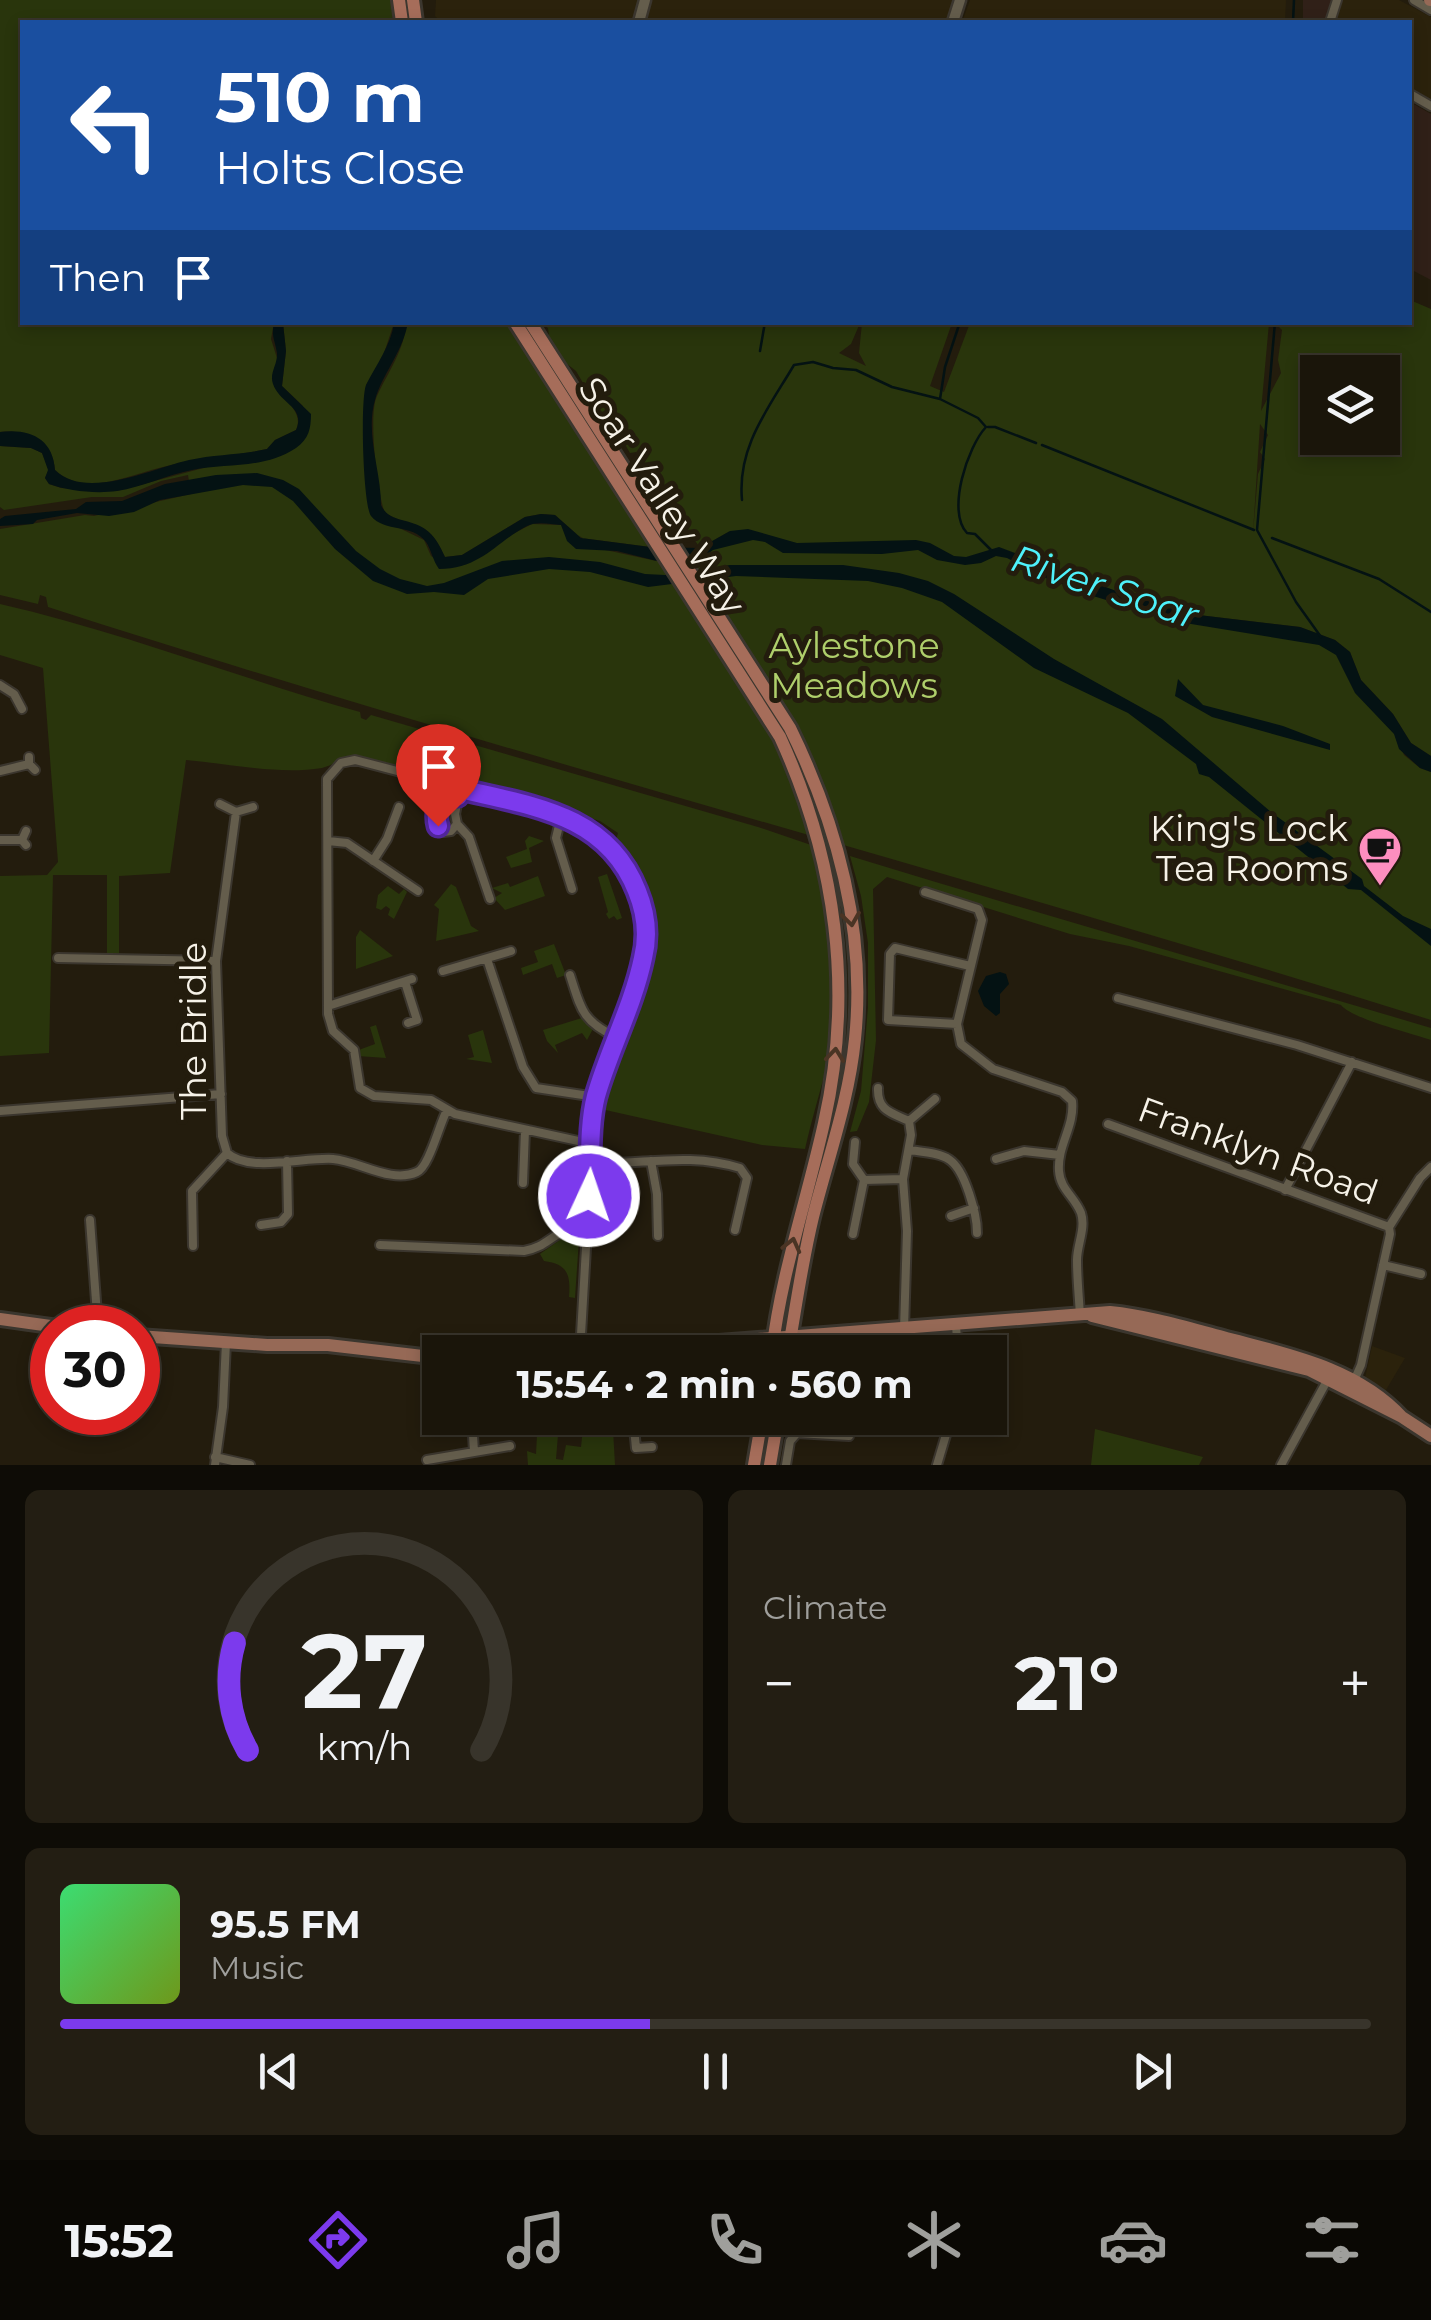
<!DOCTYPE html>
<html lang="en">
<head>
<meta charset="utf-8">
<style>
  :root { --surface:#1a150a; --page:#231e13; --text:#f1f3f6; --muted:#9f9f9c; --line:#38342b; --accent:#7c3aed }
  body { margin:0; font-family:Montserrat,sans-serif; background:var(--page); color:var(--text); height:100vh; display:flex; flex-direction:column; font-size:38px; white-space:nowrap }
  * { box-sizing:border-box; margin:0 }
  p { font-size:32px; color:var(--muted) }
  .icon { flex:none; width:55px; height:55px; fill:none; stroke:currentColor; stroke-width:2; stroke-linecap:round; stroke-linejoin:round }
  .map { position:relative; height:1465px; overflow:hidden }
  .sheet { display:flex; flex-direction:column; gap:25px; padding:25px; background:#0e0c06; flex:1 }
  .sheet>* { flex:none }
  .top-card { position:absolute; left:20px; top:20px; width:1392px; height:305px; border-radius:0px; box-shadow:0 5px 15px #0003,0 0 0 2px var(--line); background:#1a4fa0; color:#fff; overflow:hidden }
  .controls { position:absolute; left:1300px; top:355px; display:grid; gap:20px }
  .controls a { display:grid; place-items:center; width:100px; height:100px; border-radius:0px; background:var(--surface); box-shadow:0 5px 15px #0003,0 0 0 2px var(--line); font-size:50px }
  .speed { position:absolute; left:30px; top:1305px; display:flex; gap:20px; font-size:50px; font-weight:700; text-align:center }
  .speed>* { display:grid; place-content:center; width:130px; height:130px; border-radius:50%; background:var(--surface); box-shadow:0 5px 15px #0003,0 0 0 2px var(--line); line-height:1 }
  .speed .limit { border:15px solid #d22; background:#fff; color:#111 }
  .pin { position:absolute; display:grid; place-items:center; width:85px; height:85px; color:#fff; margin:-102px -42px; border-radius:50% 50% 50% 0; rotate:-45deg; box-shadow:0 0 10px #0007 }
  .pin .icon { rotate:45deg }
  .me { position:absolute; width:110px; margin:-55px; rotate:3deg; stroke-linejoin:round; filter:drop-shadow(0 0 8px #0008) }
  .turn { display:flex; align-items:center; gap:35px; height:210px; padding:0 30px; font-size:45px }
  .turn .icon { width:130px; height:130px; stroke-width:2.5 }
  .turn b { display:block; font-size:70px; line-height:85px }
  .then { display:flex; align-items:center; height:95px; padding:0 30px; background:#0003; gap:20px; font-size:38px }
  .big { font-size:75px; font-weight:700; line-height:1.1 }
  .sheet .widget { flex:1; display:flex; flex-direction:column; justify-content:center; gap:15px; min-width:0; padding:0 35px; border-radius:15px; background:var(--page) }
  .sheet .dial { align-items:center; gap:0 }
  .dial svg { height:260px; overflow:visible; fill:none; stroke:var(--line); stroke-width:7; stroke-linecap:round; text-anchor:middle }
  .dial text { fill:var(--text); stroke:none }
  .song { display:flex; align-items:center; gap:30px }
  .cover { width:120px; height:120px; border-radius:15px; background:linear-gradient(135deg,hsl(140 70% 55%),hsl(80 70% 35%)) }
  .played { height:10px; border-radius:5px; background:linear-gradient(90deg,var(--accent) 45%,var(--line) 45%) }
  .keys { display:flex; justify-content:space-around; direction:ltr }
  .heat { display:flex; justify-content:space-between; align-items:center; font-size:55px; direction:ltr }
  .sheet .tiles { flex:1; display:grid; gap:25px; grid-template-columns:1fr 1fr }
  .widget:last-child { grid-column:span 2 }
  .trip { position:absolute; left:422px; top:1335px; width:585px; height:100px; border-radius:0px; background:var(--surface); box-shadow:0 5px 15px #0003,0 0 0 2px var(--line); font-weight:700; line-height:100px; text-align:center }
  .tabs { display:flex; height:160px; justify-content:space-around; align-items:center; background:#0a0804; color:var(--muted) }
  .tabs .icon { width:70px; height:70px }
  .tabs .current { color:var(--accent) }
  .tabs b { font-size:45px; color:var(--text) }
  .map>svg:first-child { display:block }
  .built { fill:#2b220c }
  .industrial { fill:#302018 }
  .green { fill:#29350c; fill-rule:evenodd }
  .water { fill:#041213 }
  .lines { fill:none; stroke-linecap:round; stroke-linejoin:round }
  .stream { stroke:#041213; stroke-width:2.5 }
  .minor-casing { stroke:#3b362e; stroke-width:12 }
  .tertiary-casing { stroke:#3b362e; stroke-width:15 }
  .primary-casing { stroke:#3b362e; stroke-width:18 }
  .trunk-casing { stroke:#3b362e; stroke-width:18 }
  .minor { stroke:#645d4c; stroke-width:8 }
  .tertiary { stroke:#645d4c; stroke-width:10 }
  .primary { stroke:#966956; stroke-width:12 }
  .trunk { stroke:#a66d5a; stroke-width:12 }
  .oneway { stroke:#4a3424 }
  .route-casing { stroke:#51269a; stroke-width:25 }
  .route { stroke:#7c3aed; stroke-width:18 }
  .labels { text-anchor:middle; stroke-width:10; stroke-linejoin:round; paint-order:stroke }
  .street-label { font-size:35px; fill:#f6f2e8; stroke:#231c0d }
  .park-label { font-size:35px; fill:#afcf6b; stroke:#231c0d }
  .poi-label { font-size:35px; fill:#f6f2e8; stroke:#231c0d; text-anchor:end }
  .water-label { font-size:38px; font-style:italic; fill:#4ef1fa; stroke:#231c0d }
</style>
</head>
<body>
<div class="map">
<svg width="1431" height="1465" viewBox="0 0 1431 1465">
  <rect width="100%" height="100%" fill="#231c0d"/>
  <path class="built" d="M436,0H954L949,22H441L435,16Z
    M970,0H1286L1285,22H962Z
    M1343,0H1399L1431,17V100L1410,88V22H1335Z
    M1372,1346L1405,1358L1386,1390L1365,1378Z"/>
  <path class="industrial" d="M1303,0H1335L1327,22H1303Z
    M1410,102L1431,114V280L1410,269Z"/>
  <path class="green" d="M0,0H391L393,22H22V322L274,323L271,339L277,358L274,386C285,401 304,412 296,430L275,440L267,449C231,457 194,458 159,468C128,476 83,497 55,470C53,441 27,429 0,432Z
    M1410,300L1431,309V756L1411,743L1393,714L1361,680L1350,652L1335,640L1300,627L1190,614L1116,591L999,547L1168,614L1328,641L1392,728L1404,755L1420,768L1431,772V1020C972,876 506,755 48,607L46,597L40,595L38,604L0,595V529L85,515L94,516L191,494L188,475L161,481L123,497H92L4,510L0,507V446L31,448L42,453L49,470L45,478L49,484L61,488L117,491L301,442L303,406L282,386L286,351L283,323H394L382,359L366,385L368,501L395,526L424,540L431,556L450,567L532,524L561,525L601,549L661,562L701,552L730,531L700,548L636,452L630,453L610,418L600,412L576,371L562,360L549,336L548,328L540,323H860L851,344L839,353L866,366L859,353L862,323H952L930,386L944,392L970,323H1269L1261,411L1281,373L1278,360L1282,330L1275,323L1410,322ZM1318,372H1382V438H1318ZM1260,424L1268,435L1260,452L1265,459L1258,474L1253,533Z
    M406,323H507L650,547L581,538L555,515L541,514L525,517L462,555L445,557C427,517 415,530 385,513C377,493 368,414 377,396C388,372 405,349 406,323Z
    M0,604C122,632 239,678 360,712L361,718L366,720L371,715L758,827L811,845C830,885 840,1009 830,1052C823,1083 812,1117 805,1149L762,1145L601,1109L651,949C651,909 641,875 615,844L618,833L600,821L558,808L358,756C342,755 335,765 322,768C279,775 230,764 186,760L170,873L119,876V953H107V875H53L49,1053L0,1056V876L47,875L58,862L43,668L0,655Z
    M529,836L544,841L529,848L532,862L511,868L506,857L527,849L525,841Z
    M850,856C1043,915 1237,970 1431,1028V1040C1411,1033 1352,1019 1341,1005L1129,946L1070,934L887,877L873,889L876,1040L869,1102L857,1131L850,1132L861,1091L868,1007V943L861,896Z
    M607,874L622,918L617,920L614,916L609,919L606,914L608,912L598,877Z
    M538,876L545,896L505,910L494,898L502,893L492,888L508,883L510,887Z
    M451,884L456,887L471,926L479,931L436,941L439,909L434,905Z
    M388,886L399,894L404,889L407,892L394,919L388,915L390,909L386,906L381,910L376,908L378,895Z
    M360,930L393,956L356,969V937Z
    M554,944L566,975L557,978L552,964L523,975L521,968L538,962L534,951Z
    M585,1017L594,1027L587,1040L582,1033L555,1045L558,1053L547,1041L543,1030Z
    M376,1025L386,1058L358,1056L356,1051L375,1044L370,1027Z
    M483,1030L492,1063L466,1059L474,1057L468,1035Z
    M568,1234H575L579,1239L575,1298L569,1297C571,1274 567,1264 544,1261L540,1254Z
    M583,1428L613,1429L615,1465H528L527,1451L536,1454L537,1435H558L556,1459L563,1460L566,1445L581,1447Z
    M1095,1429L1203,1457L1199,1465H1091Z"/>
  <path class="water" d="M274,323H283L286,351L282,386L311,414C311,428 309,439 296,448C265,469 227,463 192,470C167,475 142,487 117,491C96,494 68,491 49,484L45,478L48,470L42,453L31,448L0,446V432C29,428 53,438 55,470C86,501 153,468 189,460C215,454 241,455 267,449L275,440L296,430C306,407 280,404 273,384C269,373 278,364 277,353C275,340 271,337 274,323Z
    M394,323H406L407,327C401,354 382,375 375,400C365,434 381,470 381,505C389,523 410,518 425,529C435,536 440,546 445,557L462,555L525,517L541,514L555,515L581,538L650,547L700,548L730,531L748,529L797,543L916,540L930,543L954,556L966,557L999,547L1116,591L1190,614L1300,627L1335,640L1350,652L1361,680L1393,714L1411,743L1431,756V772L1420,768L1399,749L1394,734L1355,693L1336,655L1319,645L1179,622L1093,596L1046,578L1007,558L996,556L981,563L965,565L937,560L918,550L882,554L783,553L765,542L753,540L713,550L702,558L661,562L617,551L576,549L567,541L561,525C550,524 537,521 527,526C496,542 481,569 439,569C433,561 431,549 426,542C412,523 385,533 371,516C363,505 360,400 366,385C376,365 391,345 394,323Z
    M257,473L283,480L299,489L356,551L380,569L400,579L427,586L444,583L502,561L549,557L600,562L645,574L665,575L730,565H843L899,573L928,581L954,594L1054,659L1162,719L1271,812L1362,879L1364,886L1403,916L1431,929V946L1361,890L1348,889L1209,777L1199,774L1196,764L1128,713L1034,668L942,602L902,588L868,581L736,576L648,587L590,572L549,569L488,579L464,595L434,592L407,594L373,581L335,549L293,501L272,487L243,485L160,500L134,512L109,516L77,513L37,520L33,524L0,526V519L5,516L76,509L86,502L122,501L165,484L216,475Z
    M1178,679L1203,705L1283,726L1330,744V750L1212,717L1175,696Z
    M1000,972L1006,974L1009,984L1000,994V1013L996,1016L984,1006L978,991L986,976Z"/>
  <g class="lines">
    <path class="stream" d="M1293,22L1294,0
      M960,322L945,367L940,399L978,418L986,427C968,446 946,511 967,533L975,534L991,550
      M1275,322L1257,530L1296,602L1321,637
      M760,351L765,322
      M988,427H995L1036,443
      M1042,445L1254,530
      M742,500C737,447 768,409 794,365L813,362L833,368L856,370L892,387L940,399
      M1272,538L1379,579L1431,612"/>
    <defs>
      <path id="minor" d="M1414,0L1431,10
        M1330,22L1337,0
        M1410,94L1431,106
        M0,685L14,694L22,709
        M29,757V764L35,770
        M0,771L29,764
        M460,789L455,814L457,824L469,837L490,899
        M220,804L236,812L253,807
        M236,812L216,961L222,1136L227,1153C249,1173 304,1157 333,1159C359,1161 391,1184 417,1172C429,1167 439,1125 447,1110
        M561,817L556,838L572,889
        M457,824L451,831L443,832L435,815L444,799L458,796
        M0,840H22
        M328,841L347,843L418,891
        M26,845L22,840L26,831
        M373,861L387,839L399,807
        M925,892L978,909L982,920L957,1024L961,1044L993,1069L1062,1092L1072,1101C1075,1126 1057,1146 1059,1171C1060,1189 1075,1197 1081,1213C1086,1228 1077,1245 1077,1260C1077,1279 1079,1297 1080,1316
        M58,958L216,961
        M487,959L523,1067L536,1088L596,1097
        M443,971L511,951
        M570,975C581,1009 582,1021 616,1037
        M405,982L417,1020L408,1023
        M1118,998L1297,1045L1431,1088
        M328,1006L412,979
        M957,1024L888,1020L890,954L895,948L970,966
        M878,1088C877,1111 892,1113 909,1121
        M0,1111L221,1094
        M1108,1124L1389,1227
        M855,1142L853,1164L864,1180
        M909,1150C946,1155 956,1154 969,1193C973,1206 977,1218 977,1233
        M996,1159L1024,1151L1060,1155
        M651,1161L657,1194L658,1236
        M591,1163C644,1165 687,1152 740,1168L747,1178L735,1230
        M523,1183L525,1130
        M1285,1190L1352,1062
        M951,1216L974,1208
        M90,1220L98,1328
        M261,1225L281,1222L288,1214L287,1161
        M853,1234L864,1180L903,1179
        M380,1245L524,1251C553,1246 551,1227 587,1229
        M193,1246L192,1191L227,1153
        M1383,1265L1421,1274
        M956,1326L958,1352
        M904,1330L907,1231L903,1179L911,1135L909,1121L935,1099
        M580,1352L594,1109L640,971L646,940L643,906L629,870L609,844L586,827L527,805L355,760L341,763L327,779L328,1014L333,1031L354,1050L360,1088L374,1096L431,1100L455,1114L592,1144
        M1353,1383L1361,1365L1390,1234L1389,1227L1420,1178L1431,1167
        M472,1418L474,1452
        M633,1418L636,1448L652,1447
        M215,1457L250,1465
        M427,1460L510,1446
        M215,1465L223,1407L226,1342
        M786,1465L790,1441L797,1433L849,1436
        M937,1465L951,1418
        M1281,1465L1329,1377"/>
      <path id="tertiary" d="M639,22L645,0
        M953,22L960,0"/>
      <path id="primary" d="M1430,0H1431
        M1092,1316L1309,1370L1402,1417L1431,1436
        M0,1319L65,1328
        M138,1336L267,1345H328L440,1358
        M588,1352L1110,1312C1149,1316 1185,1327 1223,1337C1286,1354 1356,1367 1402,1417"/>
      <path id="trunk" d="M399,0L402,22
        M413,0L416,22
        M515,322L780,737C836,859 854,991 824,1123C807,1200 781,1274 772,1352
        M530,322L790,728C837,824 866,931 855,1039C849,1100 828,1158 813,1217C802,1262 796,1307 788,1352
        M754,1465L762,1418
        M770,1465L778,1418"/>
    </defs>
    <use href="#minor" class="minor-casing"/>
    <use href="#tertiary" class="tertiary-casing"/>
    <use href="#primary" class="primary-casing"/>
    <use href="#trunk" class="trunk-casing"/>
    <use href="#minor" class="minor"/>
    <use href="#tertiary" class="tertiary"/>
    <use href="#primary" class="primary"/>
    <use href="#trunk" class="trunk"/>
  </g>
  <defs><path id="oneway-chevron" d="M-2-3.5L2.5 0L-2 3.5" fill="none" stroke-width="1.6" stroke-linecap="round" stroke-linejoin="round" transform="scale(2.5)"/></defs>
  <g class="oneway">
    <use href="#oneway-chevron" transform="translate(851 919) rotate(82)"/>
    <use href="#oneway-chevron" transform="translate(835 1055) rotate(-84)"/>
    <use href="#oneway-chevron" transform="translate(792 1245) rotate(-76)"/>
  </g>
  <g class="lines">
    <defs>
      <path id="route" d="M438,826C434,810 440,796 458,796L460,789C532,806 607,814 637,891C646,913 649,934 643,958C633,1006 609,1050 596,1096C588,1127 591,1164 589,1196"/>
    </defs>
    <use href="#route" class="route-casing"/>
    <use href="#route" class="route"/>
  </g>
  <defs>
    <symbol id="cafe-pin" viewBox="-11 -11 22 30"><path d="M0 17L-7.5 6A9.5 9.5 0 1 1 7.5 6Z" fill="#fd8ebf" stroke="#231c0d"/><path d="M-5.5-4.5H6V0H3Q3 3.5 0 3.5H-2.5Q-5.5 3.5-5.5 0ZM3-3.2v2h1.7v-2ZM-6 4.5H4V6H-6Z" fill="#111"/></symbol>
  </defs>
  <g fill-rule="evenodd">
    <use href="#cafe-pin" x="1355" y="824" width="50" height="68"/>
  </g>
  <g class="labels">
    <g class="street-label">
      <text transform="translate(662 496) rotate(57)" y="12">Soar Valley Way</text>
      <text transform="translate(194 1031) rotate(-90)" y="12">The Bridle</text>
      <text transform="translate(1258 1151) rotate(20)" y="12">Franklyn Road</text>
    </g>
    <g class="park-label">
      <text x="854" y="658">Aylestone<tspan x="854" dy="40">Meadows</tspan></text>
    </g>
    <g class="poi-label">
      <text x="1348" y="841">King's Lock<tspan x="1348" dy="40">Tea Rooms</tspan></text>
    </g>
    <g class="water-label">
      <text transform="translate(1105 587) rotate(18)" y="13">River Soar</text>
    </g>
  </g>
</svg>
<div class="controls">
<a><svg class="icon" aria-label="layers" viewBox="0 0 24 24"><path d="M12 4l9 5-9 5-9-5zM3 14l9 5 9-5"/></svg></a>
</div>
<div class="speed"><div class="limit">30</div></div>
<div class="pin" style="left:438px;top:826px;background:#d93025"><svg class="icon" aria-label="arrive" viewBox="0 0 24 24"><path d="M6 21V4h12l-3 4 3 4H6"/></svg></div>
<svg class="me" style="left:589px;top:1196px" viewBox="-20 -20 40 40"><circle r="17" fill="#7c3aed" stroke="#fff" stroke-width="3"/><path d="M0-11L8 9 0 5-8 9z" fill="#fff"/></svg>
<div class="trip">15:54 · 2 min · 560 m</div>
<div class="top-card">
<div class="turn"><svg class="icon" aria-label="left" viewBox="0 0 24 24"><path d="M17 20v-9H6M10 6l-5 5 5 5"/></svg><div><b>510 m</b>Holts Close</div></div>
<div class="then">Then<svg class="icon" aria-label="arrive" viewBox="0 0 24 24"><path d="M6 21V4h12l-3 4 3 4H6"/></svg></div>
</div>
</div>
<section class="sheet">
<div class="tiles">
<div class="widget dial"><svg viewBox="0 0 100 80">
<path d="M14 69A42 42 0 1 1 86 69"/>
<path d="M14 69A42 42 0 0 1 10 36" stroke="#7c3aed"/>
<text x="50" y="56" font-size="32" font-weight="700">27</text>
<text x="50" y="72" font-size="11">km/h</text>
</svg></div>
<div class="widget"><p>Climate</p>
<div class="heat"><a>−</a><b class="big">21°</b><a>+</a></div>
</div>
<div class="widget">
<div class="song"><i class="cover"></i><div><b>95.5 FM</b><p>Music</p></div></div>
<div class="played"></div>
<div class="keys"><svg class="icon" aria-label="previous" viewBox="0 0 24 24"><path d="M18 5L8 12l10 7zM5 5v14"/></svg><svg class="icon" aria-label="pause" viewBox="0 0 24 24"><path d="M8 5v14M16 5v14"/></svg><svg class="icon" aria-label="next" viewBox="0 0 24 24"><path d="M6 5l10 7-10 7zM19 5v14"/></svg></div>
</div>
</div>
</section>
<nav class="tabs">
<b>15:52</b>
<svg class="icon current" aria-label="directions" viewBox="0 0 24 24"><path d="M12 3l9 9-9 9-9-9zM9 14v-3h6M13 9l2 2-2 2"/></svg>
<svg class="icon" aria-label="music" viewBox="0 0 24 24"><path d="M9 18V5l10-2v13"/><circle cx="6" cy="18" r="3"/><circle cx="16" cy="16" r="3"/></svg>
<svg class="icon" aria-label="phone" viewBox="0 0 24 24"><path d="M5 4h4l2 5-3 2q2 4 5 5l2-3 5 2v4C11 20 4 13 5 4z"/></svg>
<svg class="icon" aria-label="climate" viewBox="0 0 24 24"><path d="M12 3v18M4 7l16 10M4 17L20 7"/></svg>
<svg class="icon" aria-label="car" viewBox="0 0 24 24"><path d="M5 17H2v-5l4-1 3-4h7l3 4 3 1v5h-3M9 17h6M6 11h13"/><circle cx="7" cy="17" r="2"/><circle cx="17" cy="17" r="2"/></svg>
<svg class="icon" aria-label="filters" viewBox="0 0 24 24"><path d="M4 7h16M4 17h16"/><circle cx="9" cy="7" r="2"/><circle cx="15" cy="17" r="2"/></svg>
</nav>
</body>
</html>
